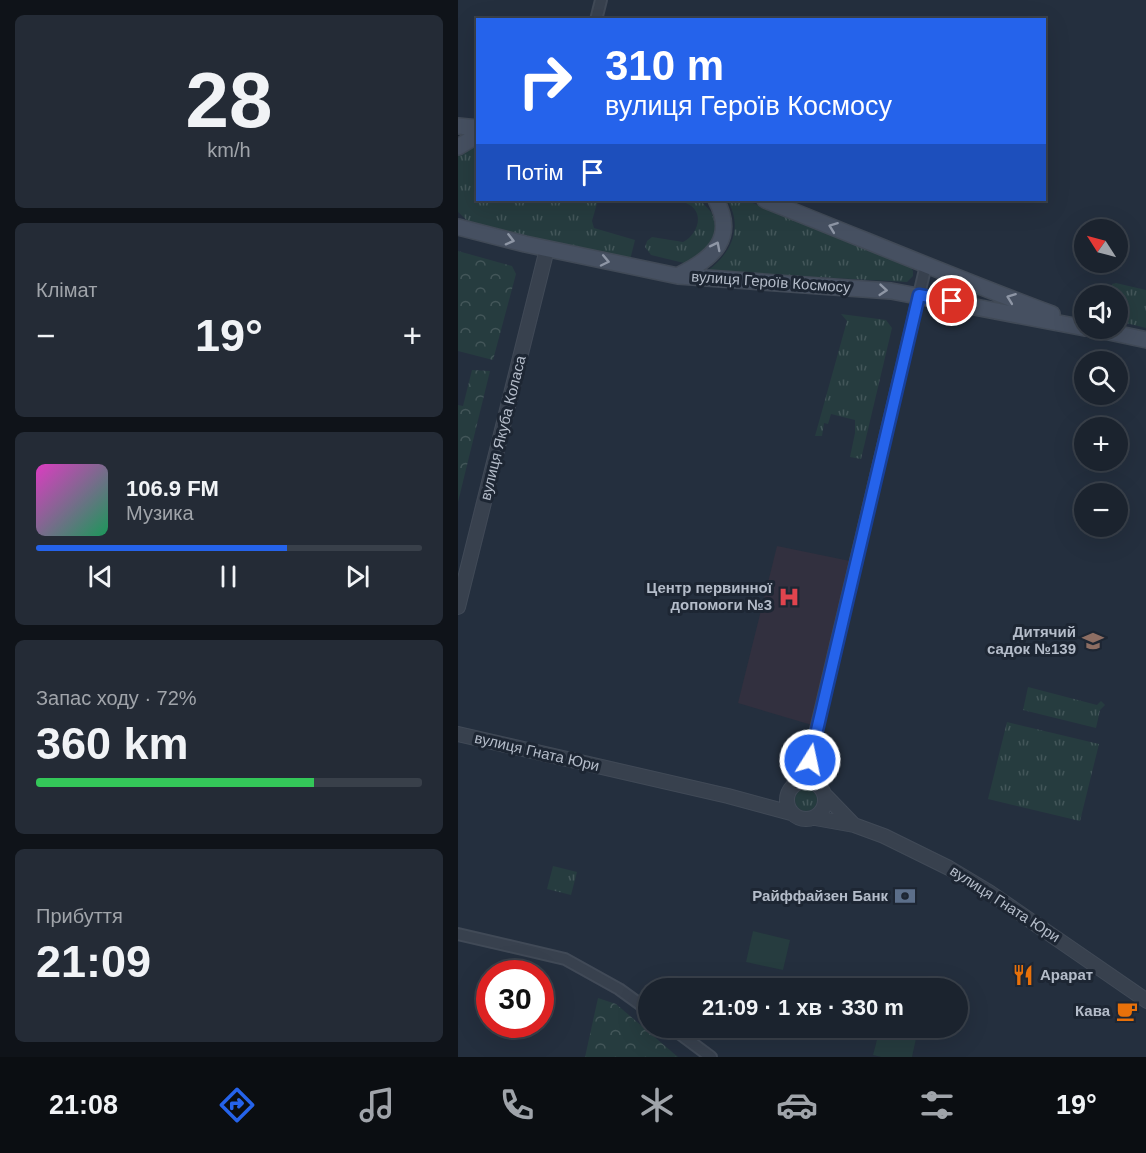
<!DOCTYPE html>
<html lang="uk">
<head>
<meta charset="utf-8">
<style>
  :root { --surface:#1b232e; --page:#242b36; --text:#f1f3f6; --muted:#a0a4aa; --line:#39404a; --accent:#2563eb }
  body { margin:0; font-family:Arial,sans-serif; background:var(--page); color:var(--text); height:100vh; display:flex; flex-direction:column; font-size:22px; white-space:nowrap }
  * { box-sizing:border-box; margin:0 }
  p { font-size:20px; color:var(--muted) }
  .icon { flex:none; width:33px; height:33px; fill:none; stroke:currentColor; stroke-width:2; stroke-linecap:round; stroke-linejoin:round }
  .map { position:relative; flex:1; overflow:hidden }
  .details { display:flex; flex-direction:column; gap:15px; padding:15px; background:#0f1319; width:458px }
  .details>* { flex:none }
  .banner { position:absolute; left:18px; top:18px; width:570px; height:183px; border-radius:0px; box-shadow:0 6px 24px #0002,0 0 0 2px var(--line); background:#2563eb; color:#fff; overflow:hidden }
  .needle { width:39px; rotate:306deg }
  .tools { position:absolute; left:616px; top:219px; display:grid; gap:12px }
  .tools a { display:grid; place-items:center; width:54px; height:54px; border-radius:50%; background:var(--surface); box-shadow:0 6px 24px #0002,0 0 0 2px var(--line); font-size:30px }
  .speed { position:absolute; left:18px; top:960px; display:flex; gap:12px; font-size:30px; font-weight:700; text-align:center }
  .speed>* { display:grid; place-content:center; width:78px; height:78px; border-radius:50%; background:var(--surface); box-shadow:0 6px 24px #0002,0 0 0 2px var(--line); line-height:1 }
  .speed .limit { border:9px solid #d22; background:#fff; color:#111 }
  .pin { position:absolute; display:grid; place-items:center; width:51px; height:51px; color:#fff; margin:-26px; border:3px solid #fff; border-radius:50%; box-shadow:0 2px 6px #0007 }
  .me { position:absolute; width:66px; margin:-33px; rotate:10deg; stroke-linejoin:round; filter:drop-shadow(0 0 4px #0008) }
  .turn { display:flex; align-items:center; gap:21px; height:126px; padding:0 30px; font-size:27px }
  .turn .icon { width:78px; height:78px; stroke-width:2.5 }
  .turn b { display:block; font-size:42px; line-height:51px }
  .then { display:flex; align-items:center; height:57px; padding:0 30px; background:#0003; gap:12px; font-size:22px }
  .big { font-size:45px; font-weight:700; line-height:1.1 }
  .details .card { flex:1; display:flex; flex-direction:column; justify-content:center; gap:9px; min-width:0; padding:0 21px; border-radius:9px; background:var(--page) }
  .details .dial { align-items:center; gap:0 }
  .dial b { font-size:78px; line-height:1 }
  .song { display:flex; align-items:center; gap:18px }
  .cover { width:72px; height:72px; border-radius:9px; background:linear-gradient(135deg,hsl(310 70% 55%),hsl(150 70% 35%)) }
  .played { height:6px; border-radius:3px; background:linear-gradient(90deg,var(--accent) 65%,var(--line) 65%) }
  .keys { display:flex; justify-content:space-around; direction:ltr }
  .heat { display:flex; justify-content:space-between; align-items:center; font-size:33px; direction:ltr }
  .charge { height:9px; border-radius:4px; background:linear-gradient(90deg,#34c759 72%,var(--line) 0) }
  .trip { position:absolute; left:180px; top:978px; width:330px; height:60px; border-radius:30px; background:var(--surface); box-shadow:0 6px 24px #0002,0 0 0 2px var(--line); font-weight:700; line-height:60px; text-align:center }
  .dock { display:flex; height:96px; justify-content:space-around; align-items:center; background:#0b0e12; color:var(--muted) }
  .dock .icon { width:42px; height:42px }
  .dock .selected { color:var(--accent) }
  .dock b { font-size:27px; color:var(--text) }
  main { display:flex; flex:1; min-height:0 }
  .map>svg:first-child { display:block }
  .medical { fill:#32303f }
  .grass { fill:url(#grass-tufts) }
  .forest { fill:url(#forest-crowns) }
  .garden { fill:#263c3f }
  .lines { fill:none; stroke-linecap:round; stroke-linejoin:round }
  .minor-casing { stroke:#414a57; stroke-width:14 }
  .tertiary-casing { stroke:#414a57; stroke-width:16 }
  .secondary-casing { stroke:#414a57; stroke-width:18 }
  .minor { stroke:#38414e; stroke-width:10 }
  .tertiary { stroke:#38414e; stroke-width:14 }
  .secondary { stroke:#465061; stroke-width:15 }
  .oneway { stroke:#8e96a5 }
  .route-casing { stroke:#184099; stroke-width:15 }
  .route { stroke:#2563eb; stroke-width:10 }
  .labels { text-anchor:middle; stroke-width:6; stroke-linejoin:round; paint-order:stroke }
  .street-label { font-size:15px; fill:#b4bcc9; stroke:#1d2633 }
  .poi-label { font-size:15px; font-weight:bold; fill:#b4bcc9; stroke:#1d2633; text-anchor:end }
</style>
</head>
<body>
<main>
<section class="details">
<div class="card dial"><b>28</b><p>km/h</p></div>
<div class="card"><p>Клімат</p>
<div class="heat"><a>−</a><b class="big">19°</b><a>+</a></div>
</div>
<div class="card">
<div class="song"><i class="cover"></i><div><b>106.9 FM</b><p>Музика</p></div></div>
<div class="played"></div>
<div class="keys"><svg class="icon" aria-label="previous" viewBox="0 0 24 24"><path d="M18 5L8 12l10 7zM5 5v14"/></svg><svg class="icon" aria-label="pause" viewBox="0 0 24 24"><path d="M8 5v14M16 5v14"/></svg><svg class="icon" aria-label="next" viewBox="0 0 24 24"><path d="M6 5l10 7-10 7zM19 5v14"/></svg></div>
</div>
<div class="card"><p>Запас ходу · 72%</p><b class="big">360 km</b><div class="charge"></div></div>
<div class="card"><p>Прибуття</p><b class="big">21:09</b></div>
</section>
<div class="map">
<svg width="689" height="1057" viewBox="0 0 689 1057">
  <defs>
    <pattern id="grass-tufts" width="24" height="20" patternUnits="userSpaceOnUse" patternTransform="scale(1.5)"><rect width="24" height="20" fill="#263c3f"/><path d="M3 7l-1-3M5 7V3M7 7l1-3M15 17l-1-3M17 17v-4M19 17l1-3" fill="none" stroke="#435659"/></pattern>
    <pattern id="forest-crowns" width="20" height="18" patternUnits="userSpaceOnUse" patternTransform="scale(1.5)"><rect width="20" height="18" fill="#263c3f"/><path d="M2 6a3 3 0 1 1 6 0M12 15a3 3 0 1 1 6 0" fill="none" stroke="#435659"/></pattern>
  </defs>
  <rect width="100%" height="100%" fill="#242f3e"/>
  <path class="medical" d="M319,546L392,561L354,725L280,703Z"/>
  <path class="grass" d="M19,140L20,200H140L134,221L136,228L177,240L172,260L15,226L0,212V155Z
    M214,200H242L254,213L257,224V234L253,244L237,259L226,263L193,255L187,247L189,241L194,237L225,242C240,235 248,211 228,203C224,201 218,201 214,200Z
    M269,200H287L452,266L455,271V276L449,282L249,271C273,254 286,227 269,200Z
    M658,283L688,290V328L660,321V296L651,295L654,284Z
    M383,314L428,320L434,328L403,459L392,457L397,433V420L373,414L370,424L366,423L364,436H357L389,321Z
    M570,687L639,705L643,701L647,705L642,710L638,728L565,710Z
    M549,722L641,744L622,821L530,799Z
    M349,729H357L355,780H342L325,773L337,765L342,741Z
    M337 800a11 11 0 1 1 22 0a11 11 0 1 1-22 0Z
    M95,866L119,872L113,895L89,889Z"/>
  <path class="forest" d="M0,251L54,266L58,274L35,360L0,351Z
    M14,370L32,371L0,502V405L5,406Z
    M140,998L158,1004L220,1057H127Z"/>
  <path class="garden" d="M295,931L332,940L325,970L288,962Z
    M422,1028H432L459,1034L454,1057H423L415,1055Z"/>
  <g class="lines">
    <defs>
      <path id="minor" d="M138,20L143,0
        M361,785C349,765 354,752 358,729L468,265
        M0,934L107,959L161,989L190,1010
        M214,1028L253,1057"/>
      <path id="tertiary" d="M0,607L89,249
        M0,734L270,796L333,813
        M329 800a19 19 0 1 1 38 0a19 19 0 1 1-38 0Z
        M368,796L396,825
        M357,818L396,825L426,836L491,868L531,892L689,1001"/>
      <path id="secondary" d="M0,126L20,128
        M0,147L20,135
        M307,200C403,238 497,278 594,314
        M0,227L67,244L220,276L433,291L627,328
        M223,274C256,258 278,237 258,200
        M632,328L689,340"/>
    </defs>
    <use href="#minor" class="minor-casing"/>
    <use href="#tertiary" class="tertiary-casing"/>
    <use href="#secondary" class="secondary-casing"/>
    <use href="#minor" class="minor"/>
    <use href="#tertiary" class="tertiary"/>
    <use href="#secondary" class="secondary"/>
  </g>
  <defs><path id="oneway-chevron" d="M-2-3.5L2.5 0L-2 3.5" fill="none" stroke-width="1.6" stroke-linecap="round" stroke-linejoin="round" transform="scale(1.5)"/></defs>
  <g class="oneway">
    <use href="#oneway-chevron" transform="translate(375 227) rotate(-159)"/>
    <use href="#oneway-chevron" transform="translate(52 240) rotate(14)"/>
    <use href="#oneway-chevron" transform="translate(258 246) rotate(-63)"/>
    <use href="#oneway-chevron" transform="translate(147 261) rotate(12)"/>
    <use href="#oneway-chevron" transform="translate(425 290) rotate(5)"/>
    <use href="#oneway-chevron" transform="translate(553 298) rotate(-159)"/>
  </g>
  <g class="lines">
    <defs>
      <path id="route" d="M352,760L461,295L494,301"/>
    </defs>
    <use href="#route" class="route-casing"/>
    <use href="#route" class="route"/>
  </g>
  <defs>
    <symbol id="hospital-bare" viewBox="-9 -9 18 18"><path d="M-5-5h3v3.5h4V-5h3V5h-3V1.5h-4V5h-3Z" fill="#e0444e" stroke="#1d2633" stroke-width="2.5" paint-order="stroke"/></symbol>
    <symbol id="school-bare" viewBox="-9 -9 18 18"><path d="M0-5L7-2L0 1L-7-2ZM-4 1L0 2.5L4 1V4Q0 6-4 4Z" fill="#8d6e63" stroke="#1d2633" stroke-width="2.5" paint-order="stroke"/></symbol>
    <symbol id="bank-bare" viewBox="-9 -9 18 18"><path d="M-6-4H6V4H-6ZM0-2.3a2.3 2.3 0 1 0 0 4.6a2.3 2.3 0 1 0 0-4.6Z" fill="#5c6f8a" stroke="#1d2633" stroke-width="2.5" paint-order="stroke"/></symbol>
    <symbol id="restaurant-bare" viewBox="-9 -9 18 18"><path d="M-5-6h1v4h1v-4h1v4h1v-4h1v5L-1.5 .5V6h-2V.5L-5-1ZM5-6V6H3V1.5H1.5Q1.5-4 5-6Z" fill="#e8710a" stroke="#1d2633" stroke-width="2.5" paint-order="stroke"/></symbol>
    <symbol id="cafe-bare" viewBox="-9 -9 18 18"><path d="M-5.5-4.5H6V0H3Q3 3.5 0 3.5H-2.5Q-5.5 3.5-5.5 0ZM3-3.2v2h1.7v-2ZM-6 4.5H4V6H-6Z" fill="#e8710a" stroke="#1d2633" stroke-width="2.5" paint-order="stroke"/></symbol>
  </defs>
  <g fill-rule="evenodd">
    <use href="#hospital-bare" x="316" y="582" width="30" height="30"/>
    <use href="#school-bare" x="620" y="626" width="30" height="30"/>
    <use href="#bank-bare" x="432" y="881" width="30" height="30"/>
    <use href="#restaurant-bare" x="550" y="960" width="30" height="30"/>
    <use href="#cafe-bare" x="654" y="996" width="30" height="30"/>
  </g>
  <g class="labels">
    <g class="street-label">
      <text transform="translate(313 282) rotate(4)" y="5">вулиця Героїв Космосу</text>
      <text transform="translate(45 428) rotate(-76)" y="5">вулиця Якуба Коласа</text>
      <text transform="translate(79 752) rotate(13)" y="5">вулиця Гната Юри</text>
      <text transform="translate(547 904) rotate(33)" y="5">вулиця Гната Юри</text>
    </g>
    <g class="poi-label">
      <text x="314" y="593">Центр первинної<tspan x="314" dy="17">допомоги №3</tspan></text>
      <text x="618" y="637">Дитячий<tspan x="618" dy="17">садок №139</tspan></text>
      <text x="430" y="901">Райффайзен Банк</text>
      <text x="582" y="980" text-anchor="start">Арарат</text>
      <text x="652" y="1016">Кава</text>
    </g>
  </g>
</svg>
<div class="tools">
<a><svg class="needle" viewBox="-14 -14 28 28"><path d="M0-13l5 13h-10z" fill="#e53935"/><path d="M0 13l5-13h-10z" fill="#a0a4aa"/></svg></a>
<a><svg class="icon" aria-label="sound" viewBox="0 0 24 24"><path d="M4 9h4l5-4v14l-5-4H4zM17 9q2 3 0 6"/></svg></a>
<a><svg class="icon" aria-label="search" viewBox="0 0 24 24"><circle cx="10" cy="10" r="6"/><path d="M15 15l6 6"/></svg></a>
<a>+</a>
<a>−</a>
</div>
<div class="speed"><div class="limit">30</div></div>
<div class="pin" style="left:494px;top:301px;background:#d93025"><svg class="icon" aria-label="arrive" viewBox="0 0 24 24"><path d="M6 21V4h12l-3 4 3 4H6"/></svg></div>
<svg class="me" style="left:352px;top:760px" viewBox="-20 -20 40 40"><circle r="17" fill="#2563eb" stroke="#fff" stroke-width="3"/><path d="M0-11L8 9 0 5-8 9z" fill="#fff"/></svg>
<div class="trip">21:09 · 1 хв · 330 m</div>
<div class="banner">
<div class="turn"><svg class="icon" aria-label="right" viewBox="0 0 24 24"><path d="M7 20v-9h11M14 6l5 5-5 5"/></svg><div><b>310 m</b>вулиця Героїв Космосу</div></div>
<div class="then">Потім<svg class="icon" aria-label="arrive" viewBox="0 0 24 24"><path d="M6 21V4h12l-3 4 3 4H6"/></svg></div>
</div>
</div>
</main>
<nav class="dock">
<b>21:08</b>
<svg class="icon selected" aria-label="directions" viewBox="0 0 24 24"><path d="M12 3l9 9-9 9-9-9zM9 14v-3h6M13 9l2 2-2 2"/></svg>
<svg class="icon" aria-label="music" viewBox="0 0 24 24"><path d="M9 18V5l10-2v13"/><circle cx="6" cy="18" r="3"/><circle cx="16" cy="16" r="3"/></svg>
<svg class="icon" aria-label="phone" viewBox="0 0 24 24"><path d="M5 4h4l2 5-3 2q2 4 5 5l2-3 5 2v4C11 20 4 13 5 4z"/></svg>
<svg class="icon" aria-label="climate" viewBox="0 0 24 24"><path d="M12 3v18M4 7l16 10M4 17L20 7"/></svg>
<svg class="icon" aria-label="car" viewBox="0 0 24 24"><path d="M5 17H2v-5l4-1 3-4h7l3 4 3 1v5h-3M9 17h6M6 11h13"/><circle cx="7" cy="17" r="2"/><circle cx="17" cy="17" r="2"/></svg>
<svg class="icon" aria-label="filters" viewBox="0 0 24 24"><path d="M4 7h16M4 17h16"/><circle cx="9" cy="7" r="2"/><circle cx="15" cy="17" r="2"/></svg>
<b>19°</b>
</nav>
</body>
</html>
